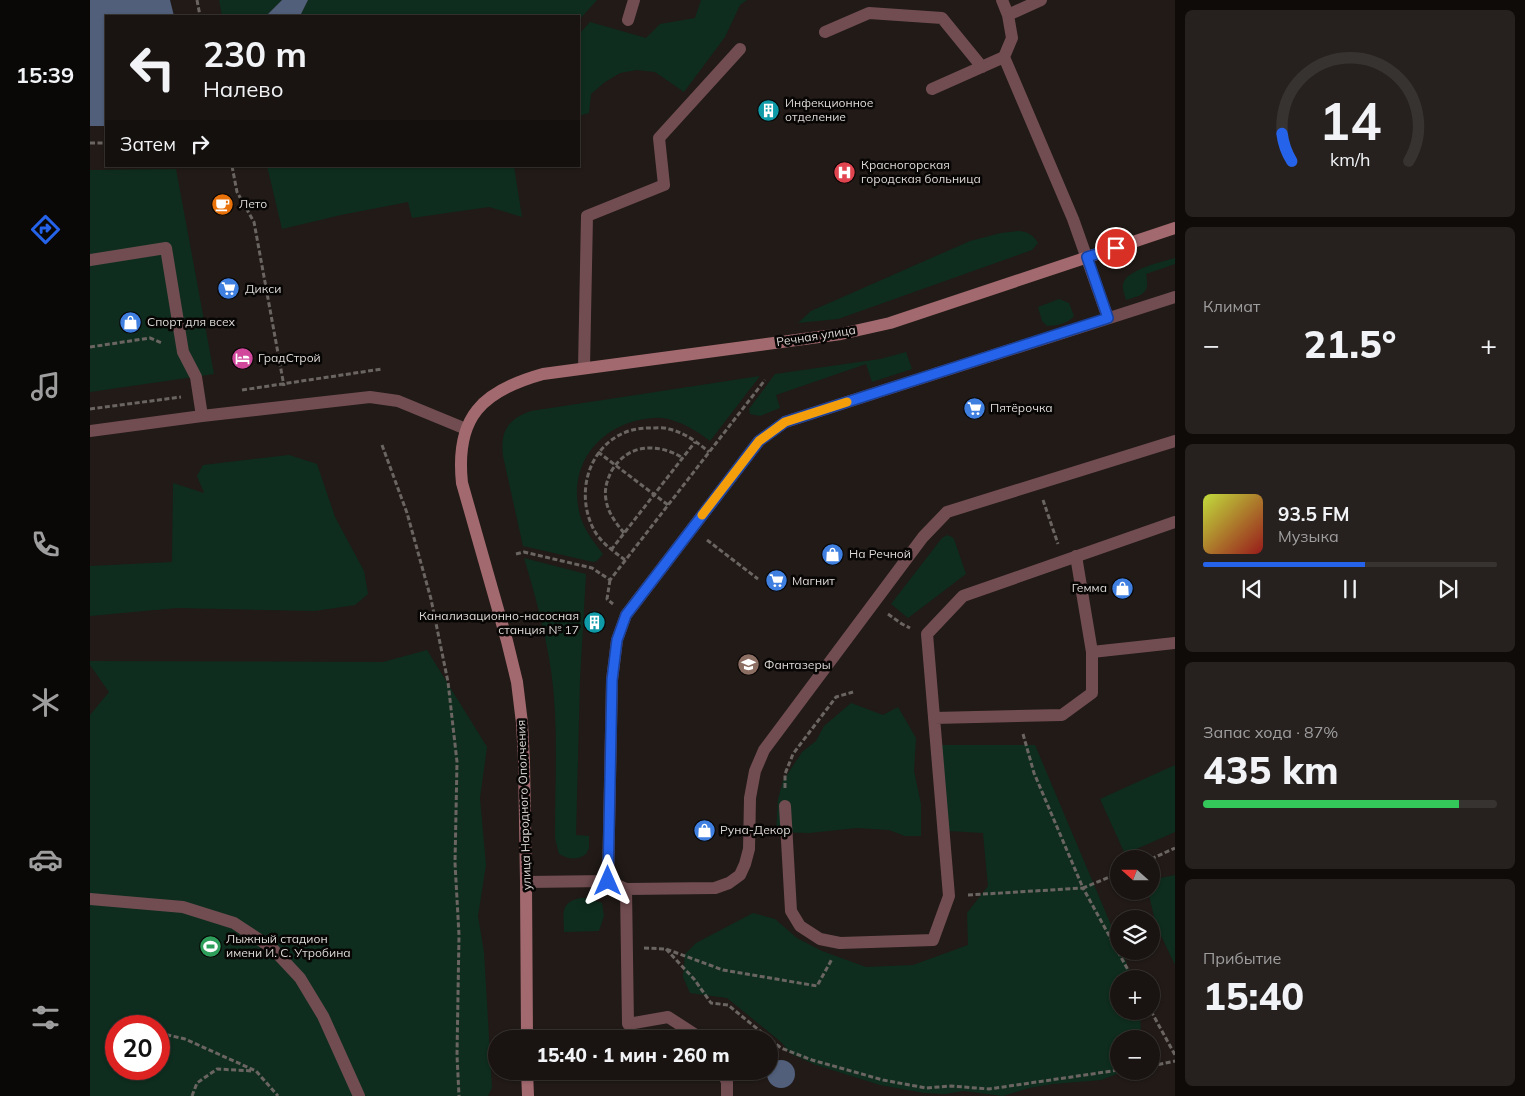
<!DOCTYPE html>
<html lang="ru">
<head>
<meta charset="utf-8">
<style>
  :root { --surface:#191411; --page:#26211f; --text:#f1f3f6; --muted:#9f9e9f; --line:#373331; --accent:#2563eb }
  body { margin:0; font-family:Mulish,sans-serif; background:var(--page); color:var(--text); height:100vh; display:flex; flex-direction:column; font-size:19px; white-space:nowrap }
  * { box-sizing:border-box; margin:0 }
  p { font-size:16px; color:var(--muted) }
  .icon { flex:none; width:28px; height:28px; fill:none; stroke:currentColor; stroke-width:2; stroke-linecap:round; stroke-linejoin:round }
  .map { position:relative; flex:1; overflow:hidden }
  .sheet { display:flex; flex-direction:column; gap:10px; padding:10px; background:#0e0b09; width:350px }
  .sheet>* { flex:none }
  .hud { position:absolute; left:15px; top:15px; width:475px; height:152px; border-radius:0px; box-shadow:0 1px 4px #0004,0 0 0 1px var(--line); background:#191411; color:var(--text); overflow:hidden }
  .needle { width:32px; rotate:291deg }
  .controls { position:absolute; left:1020px; top:850px; display:grid; gap:10px }
  .controls a { display:grid; place-items:center; width:50px; height:50px; border-radius:50%; background:var(--surface); box-shadow:0 1px 4px #0004,0 0 0 1px var(--line); font-size:25px }
  .speed { position:absolute; left:15px; top:1015px; display:flex; gap:10px; font-size:25px; font-weight:700; text-align:center }
  .speed>* { display:grid; place-content:center; width:65px; height:65px; border-radius:50%; background:var(--surface); box-shadow:0 1px 4px #0004,0 0 0 1px var(--line); line-height:1 }
  .speed .limit { border:8px solid #d22; background:#fff; color:#111 }
  .pin { position:absolute; display:grid; place-items:center; width:42px; height:42px; color:#fff; margin:-21px; border:2px solid #fff; border-radius:50%; box-shadow:0 1px 5px #0007 }
  .me { position:absolute; width:55px; margin:-28px; rotate:0deg; stroke-linejoin:round; filter:drop-shadow(0 0 4px #0008) }
  .turn { display:flex; align-items:center; gap:18px; height:105px; padding:0 15px; font-size:22px }
  .turn .icon { width:65px; height:65px; stroke-width:2.5 }
  .turn b { display:block; font-size:35px; line-height:42px }
  .then { display:flex; align-items:center; height:48px; padding:0 15px; background:#0003; gap:10px; font-size:19px }
  .big { font-size:38px; font-weight:800; line-height:1.1 }
  .sheet .tile { flex:1; display:flex; flex-direction:column; justify-content:center; gap:8px; min-width:0; padding:0 18px; border-radius:8px; background:var(--page) }
  .sheet .dial { align-items:center; gap:0 }
  .dial svg { height:130px; overflow:visible; fill:none; stroke:var(--line); stroke-width:7; stroke-linecap:round; text-anchor:middle }
  .dial text { fill:var(--text); stroke:none }
  .song { display:flex; align-items:center; gap:15px }
  .cover { width:60px; height:60px; border-radius:8px; background:linear-gradient(135deg,hsl(70 70% 55%),hsl(0 70% 35%)) }
  .played { height:5px; border-radius:2px; background:linear-gradient(90deg,var(--accent) 55%,var(--line) 55%) }
  .keys { display:flex; justify-content:space-around; direction:ltr }
  .heat { display:flex; justify-content:space-between; align-items:center; font-size:28px; direction:ltr }
  .charge { height:8px; border-radius:4px; background:linear-gradient(90deg,#34c759 87%,var(--line) 0) }
  .trip { position:absolute; left:398px; top:1030px; width:290px; height:50px; border-radius:25px; background:var(--surface); box-shadow:0 1px 4px #0004,0 0 0 1px var(--line); font-weight:800; line-height:50px; text-align:center }
  main { display:flex; flex:1; min-height:0 }
  .tab-bar { display:flex; flex-direction:column; width:90px; justify-content:space-around; align-items:center; background:#0a0807; color:var(--muted) }
  .tab-bar .icon { width:35px; height:35px }
  .tab-bar .active { color:var(--accent) }
  .tab-bar b { font-size:22px; color:var(--text) }
  .map>svg:first-child { display:block }
  .green { fill:#0e2d1e; fill-rule:evenodd }
  .water { fill:#515f7a }
  .lines { fill:none; stroke-linecap:round; stroke-linejoin:round }
  .path { stroke:#6b6562; stroke-width:3; stroke-dasharray:5 2.5; stroke-linecap:butt }
  .lane { stroke:#714d51; stroke-width:12 }
  .secondary { stroke:#a2696f; stroke-width:12 }
  .route-casing { stroke:#184099; stroke-width:12 }
  .route { stroke:#2563eb; stroke-width:9 }
  .slow { stroke:#f59e0b; stroke-width:9 }
  .labels { text-anchor:middle; stroke-width:5; stroke-linejoin:round; paint-order:stroke }
  .poi-label { font-size:12px; fill:#ddd9d6; stroke:#080605; text-anchor:start }
  .street-label { font-size:12px; fill:#ddd9d6; stroke:#080605 }
</style>
</head>
<body>
<main>
<nav class="tab-bar">
<b>15:39</b>
<svg class="icon active" aria-label="directions" viewBox="0 0 24 24"><path d="M12 3l9 9-9 9-9-9zM9 14v-3h6M13 9l2 2-2 2"/></svg>
<svg class="icon" aria-label="music" viewBox="0 0 24 24"><path d="M9 18V5l10-2v13"/><circle cx="6" cy="18" r="3"/><circle cx="16" cy="16" r="3"/></svg>
<svg class="icon" aria-label="phone" viewBox="0 0 24 24"><path d="M5 4h4l2 5-3 2q2 4 5 5l2-3 5 2v4C11 20 4 13 5 4z"/></svg>
<svg class="icon" aria-label="climate" viewBox="0 0 24 24"><path d="M12 3v18M4 7l16 10M4 17L20 7"/></svg>
<svg class="icon" aria-label="car" viewBox="0 0 24 24"><path d="M5 17H2v-5l4-1 3-4h7l3 4 3 1v5h-3M9 17h6M6 11h13"/><circle cx="7" cy="17" r="2"/><circle cx="17" cy="17" r="2"/></svg>
<svg class="icon" aria-label="filters" viewBox="0 0 24 24"><path d="M4 7h16M4 17h16"/><circle cx="9" cy="7" r="2"/><circle cx="15" cy="17" r="2"/></svg>
</nav>
<div class="map">
<svg width="1085" height="1096" viewBox="0 0 1085 1096">
  <rect width="100%" height="100%" fill="#211a17"/>
  <path class="green" d="M129,0H192L176,16H132Z
    M218,0H507L489,20V16H210Z
    M611,0H657L650,5L635,37L594,92L565,72L547,70L530,73L515,82L501,94L499,113L489,116V34L500,22L556,38L570,24L605,18Z
    M177,166H424L432,217L399,207L322,218L318,202L251,215L192,229Z
    M86,169L124,374L0,392V170Z
    M929,231C939,232 943,235 948,243L942,250L748,319L708,323L721,311L880,241L911,233Z
    M1085,258V264L1056,274C1060,293 1054,295 1036,300C1035,296 1032,289 1033,285C1034,270 1072,262 1085,258Z
    M969,299L979,303L984,316C979,323 966,326 957,326L952,321L948,307Z
    M816,352L822,369L782,382L776,364L686,395L690,408L670,416L660,414L659,409L685,374L790,359Z
    M670,376L620,441C606,430 589,420 572,418C565,417 556,419 549,420C506,430 479,466 489,511C492,527 503,541 513,554L507,561L503,562L433,546L413,456C410,431 418,419 441,411Z
    M199,455L227,464L245,517L274,571L278,594L265,605L225,611L87,608L0,616V566L82,562L83,483L114,493L107,476L113,465Z
    M857,535L862,537L864,539L876,574L818,618L801,604L852,538Z
    M434,558L496,574L490,680L486,835L499,836V848L496,854C487,861 478,859 469,854L465,838C465,796 467,754 465,712C463,660 449,608 434,558Z
    M337,650L397,747L390,798L396,865L388,916L394,952L402,1088L398,1096H0V715L19,692L0,665V661L293,662ZM26,1026H69V1069H26Z
    M761,703L793,715L808,707L826,738L824,771L831,804V836H815L799,830L767,828L719,833L686,832L688,799L693,781L712,752L726,741L734,726Z
    M851,745H945L1029,944V951H1032L1042,979H1029V1011H1050L1051,1039H1029V1071H1035L1011,1080L963,1084L939,1088L913,1096L874,1091L855,1094L834,1093L790,1085L726,1065L701,1054L691,1042L637,998L600,993L593,977L595,954L606,943L663,913L685,919L707,938L732,951L776,967L823,965L878,945L877,913L898,886L893,833L859,831Z
    M1085,765V832L1035,854L1010,799Z
    M1085,875V965L1066,925L1058,891H1061V880Z
    M490,898H497L512,903L514,916L509,931L474,932C474,914 469,903 490,898Z"/>
  <path class="water" d="M0,0H80L84,16H16V126H0Z
    M192,0H218L210,16H176Z
    M677 1074a14 14 0 1 1 28 0a14 14 0 1 1-28 0Z"/>
  <g class="lines">
    <path class="path" d="M107,0L110,16
      M0,143H16
      M142,166L147,192L164,222L194,386
      M0,347L60,338L72,343
      M152,390L292,369
      M0,409L91,397
      M292,445L317,513L341,599L358,682L367,762L365,863L369,935L367,1055L369,1096
      M508,452L578,505
      M953,500L968,544
      M534,533C526,523 518,513 516,500C514,489 517,480 522,470C539,443 568,443 593,458
      M617,540L668,579
      M521,550L605,442
      M426,554L434,552L502,568L520,580L675,380
      M535,560C523,551 509,541 503,528C481,483 508,427 560,428C566,428 574,427 579,429C595,433 607,442 619,452
      M520,580L517,599L523,604
      M798,614L812,624L820,628
      M933,734L944,773L993,888L1029,873
      M695,788V774L703,754L746,697L763,692
      M1061,859L1085,848
      M878,895L993,888L1043,979
      M554,948L576,949L633,970L727,986L742,959
      M576,949L604,979L621,1003L638,1005L691,1048L722,1060L793,1080L836,1088L861,1086L899,1089L1029,1070
      M1061,1011L1085,1055
      M69,1033L95,1039L166,1071L188,1096
      M1061,1066L1085,1061
      M102,1096L107,1083L127,1069L163,1071"/>
    <path class="lane" d="M912,0L918,15
      M538,20L544,0
      M735,32L779,13L852,18L892,67
      M914,57L922,38L918,15L951,0
      M842,89L914,57L983,219L1018,318
      M0,260L76,248L93,352L106,377L112,416
      M494,368L497,216L574,185L569,138L650,49
      M0,431L112,416L280,397L308,401L376,429
      M986,556L1002,652L1085,643
      M844,718L972,715L1002,693V652
      M695,806L701,911L710,926L730,939L750,943L843,940L859,896L837,634L873,596L1085,522
      M518,881L522,680L527,640L536,615L669,441L695,422L1085,297
      M436,882L518,881L536,889L625,888L639,883L650,875L655,864L659,849L660,798L665,771L674,750L833,537L857,512L1085,441
      M536,889L538,1024L578,1017L612,1039
      M0,899L93,907L144,923L182,948L210,978L233,1016L269,1096
      M632,1071L637,1082V1096"/>
    <path class="secondary" d="M437,1039L436,882L434,761L432,723L427,682L417,641L372,483C365,417 392,391 453,374L751,334L800,323L1085,228
      M437,1071L438,1096"/>
  </g>
  <g class="lines">
    <defs>
      <path id="route" d="M518,881L522,680L527,640L536,615L669,441L695,422L1018,318L997,257L1026,248"/>
    </defs>
    <use href="#route" class="route-casing"/>
    <use href="#route" class="route"/>
    <path class="slow" d="M612,515L669,441L695,422L757,402"/>
  </g>
  <defs>
    <symbol id="building-disc" viewBox="-11 -11 22 22"><circle r="9.5" fill="#0f9aa8" stroke="#080605"/><path d="M-4-6H4V6H1V3H-1V6H-4ZM-2.5-4.3h1.7v1.8h-1.7ZM.8-4.3h1.7v1.8H.8ZM-2.5-1h1.7V.8h-1.7ZM.8-1h1.7V.8H.8Z" fill="#fff"/></symbol>
    <symbol id="hospital-disc" viewBox="-11 -11 22 22"><circle r="9.5" fill="#e0444e" stroke="#080605"/><path d="M-5-5h3v3.5h4V-5h3V5h-3V1.5h-4V5h-3Z" fill="#fff"/></symbol>
    <symbol id="cafe-disc" viewBox="-11 -11 22 22"><circle r="9.5" fill="#e8710a" stroke="#080605"/><path d="M-5.5-4.5H6V0H3Q3 3.5 0 3.5H-2.5Q-5.5 3.5-5.5 0ZM3-3.2v2h1.7v-2ZM-6 4.5H4V6H-6Z" fill="#fff"/></symbol>
    <symbol id="supermarket-disc" viewBox="-11 -11 22 22"><circle r="9.5" fill="#3f7fe0" stroke="#080605"/><path d="M-6-5.5h2.5l.6 2H6L4.5 2H-2.5L-4.4-4H-6ZM-1.5 3.2a1.3 1.3 0 1 0 .1 0ZM3 3.2a1.3 1.3 0 1 0 .1 0Z" fill="#fff"/></symbol>
    <symbol id="shop-disc" viewBox="-11 -11 22 22"><circle r="9.5" fill="#3f7fe0" stroke="#080605"/><path d="M-5-2.5h2.3a2.7 3.5 0 0 1 5.4 0H5L5.5 6h-11ZM-1.5-2.5h3a1.5 2.3 0 0 0-3 0Z" fill="#fff"/></symbol>
    <symbol id="hotel-disc" viewBox="-11 -11 22 22"><circle r="9.5" fill="#d1479c" stroke="#080605"/><path d="M-6-4.5h1.5V1H6V5H4.5V3h-9V5H-6ZM-4 0a1.8 1.8 0 1 1 3.6 0ZM.5 0V-2.5h3Q6-2.5 6 0Z" fill="#fff"/></symbol>
    <symbol id="school-disc" viewBox="-11 -11 22 22"><circle r="9.5" fill="#8d6e63" stroke="#080605"/><path d="M0-5L7-2L0 1L-7-2ZM-4 1L0 2.5L4 1V4Q0 6-4 4Z" fill="#fff"/></symbol>
    <symbol id="stadium-disc" viewBox="-11 -11 22 22"><circle r="9.5" fill="#2e9e5b" stroke="#080605"/><path d="M0-5a6.5 5 0 1 0 0 10a6.5 5 0 1 0 0-10ZM-3.5-1.8h7v3.6h-7Z" fill="#fff"/></symbol>
  </defs>
  <g fill-rule="evenodd">
    <use href="#building-disc" x="666" y="98" width="25" height="25"/>
    <use href="#hospital-disc" x="742" y="160" width="25" height="25"/>
    <use href="#cafe-disc" x="120" y="192" width="25" height="25"/>
    <use href="#supermarket-disc" x="126" y="276" width="25" height="25"/>
    <use href="#shop-disc" x="28" y="310" width="25" height="25"/>
    <use href="#hotel-disc" x="140" y="346" width="25" height="25"/>
    <use href="#supermarket-disc" x="872" y="396" width="25" height="25"/>
    <use href="#shop-disc" x="730" y="542" width="25" height="25"/>
    <use href="#supermarket-disc" x="674" y="568" width="25" height="25"/>
    <use href="#shop-disc" x="1020" y="576" width="25" height="25"/>
    <use href="#building-disc" x="492" y="610" width="25" height="25"/>
    <use href="#school-disc" x="646" y="652" width="25" height="25"/>
    <use href="#shop-disc" x="602" y="818" width="25" height="25"/>
    <use href="#stadium-disc" x="108" y="934" width="25" height="25"/>
  </g>
  <g class="labels">
    <g class="poi-label">
      <text x="695" y="107">Инфекционное<tspan x="695" dy="14">отделение</tspan></text>
      <text x="771" y="169">Красногорская<tspan x="771" dy="14">городская больница</tspan></text>
      <text x="149" y="208">Лето</text>
      <text x="155" y="293">Дикси</text>
      <text x="57" y="326">Спорт для всех</text>
      <text x="168" y="362">ГрадСтрой</text>
      <text x="900" y="412">Пятёрочка</text>
      <text x="759" y="558">На Речной</text>
      <text x="702" y="585">Магнит</text>
      <text x="1017" y="592" text-anchor="end">Гемма</text>
      <text x="489" y="620" text-anchor="end">Канализационно-насосная<tspan x="489" dy="14">станция № 17</tspan></text>
      <text x="674" y="669">Фантазеры</text>
      <text x="630" y="834">Руна-Декор</text>
      <text x="136" y="943">Лыжный стадион<tspan x="136" dy="14">имени И. С. Утробина</tspan></text>
    </g>
    <g class="street-label">
      <text transform="translate(726 336) rotate(-9)" y="4">Речная улица</text>
      <text transform="translate(434 805) rotate(-92)" y="4">улица Народного Ополчения</text>
    </g>
  </g>
</svg>
<div class="controls">
<a><svg class="needle" viewBox="-14 -14 28 28"><path d="M0-13l5 13h-10z" fill="#e53935"/><path d="M0 13l5-13h-10z" fill="#9f9e9f"/></svg></a>
<a><svg class="icon" aria-label="layers" viewBox="0 0 24 24"><path d="M12 4l9 5-9 5-9-5zM3 14l9 5 9-5"/></svg></a>
<a>+</a>
<a>−</a>
</div>
<div class="speed"><div class="limit">20</div></div>
<div class="pin" style="left:1026px;top:248px;background:#d93025"><svg class="icon" aria-label="arrive" viewBox="0 0 24 24"><path d="M6 21V4h12l-3 4 3 4H6"/></svg></div>
<svg class="me" style="left:518px;top:881px" viewBox="-20 -20 40 40"><path d="M0-17L14 15 0 8-14 15z" fill="#2563eb" stroke="#fff" stroke-width="4"/></svg>
<div class="trip">15:40 · 1 мин · 260 m</div>
<div class="hud">
<div class="turn"><svg class="icon" aria-label="left" viewBox="0 0 24 24"><path d="M17 20v-9H6M10 6l-5 5 5 5"/></svg><div><b>230 m</b>Налево</div></div>
<div class="then">Затем<svg class="icon" aria-label="right" viewBox="0 0 24 24"><path d="M7 20v-9h11M14 6l5 5-5 5"/></svg></div>
</div>
</div>
<section class="sheet">
<div class="tile dial"><svg viewBox="0 0 100 80">
<path d="M14 69A42 42 0 1 1 86 69"/>
<path d="M14 69A42 42 0 0 1 8 52" stroke="#2563eb"/>
<text x="50" y="56" font-size="32" font-weight="700">14</text>
<text x="50" y="72" font-size="11">km/h</text>
</svg></div>
<div class="tile"><p>Климат</p>
<div class="heat"><a>−</a><b class="big">21.5°</b><a>+</a></div>
</div>
<div class="tile">
<div class="song"><i class="cover"></i><div><b>93.5 FM</b><p>Музыка</p></div></div>
<div class="played"></div>
<div class="keys"><svg class="icon" aria-label="previous" viewBox="0 0 24 24"><path d="M18 5L8 12l10 7zM5 5v14"/></svg><svg class="icon" aria-label="pause" viewBox="0 0 24 24"><path d="M8 5v14M16 5v14"/></svg><svg class="icon" aria-label="next" viewBox="0 0 24 24"><path d="M6 5l10 7-10 7zM19 5v14"/></svg></div>
</div>
<div class="tile"><p>Запас хода · 87%</p><b class="big">435 km</b><div class="charge"></div></div>
<div class="tile"><p>Прибытие</p><b class="big">15:40</b></div>
</section>
</main>
</body>
</html>
